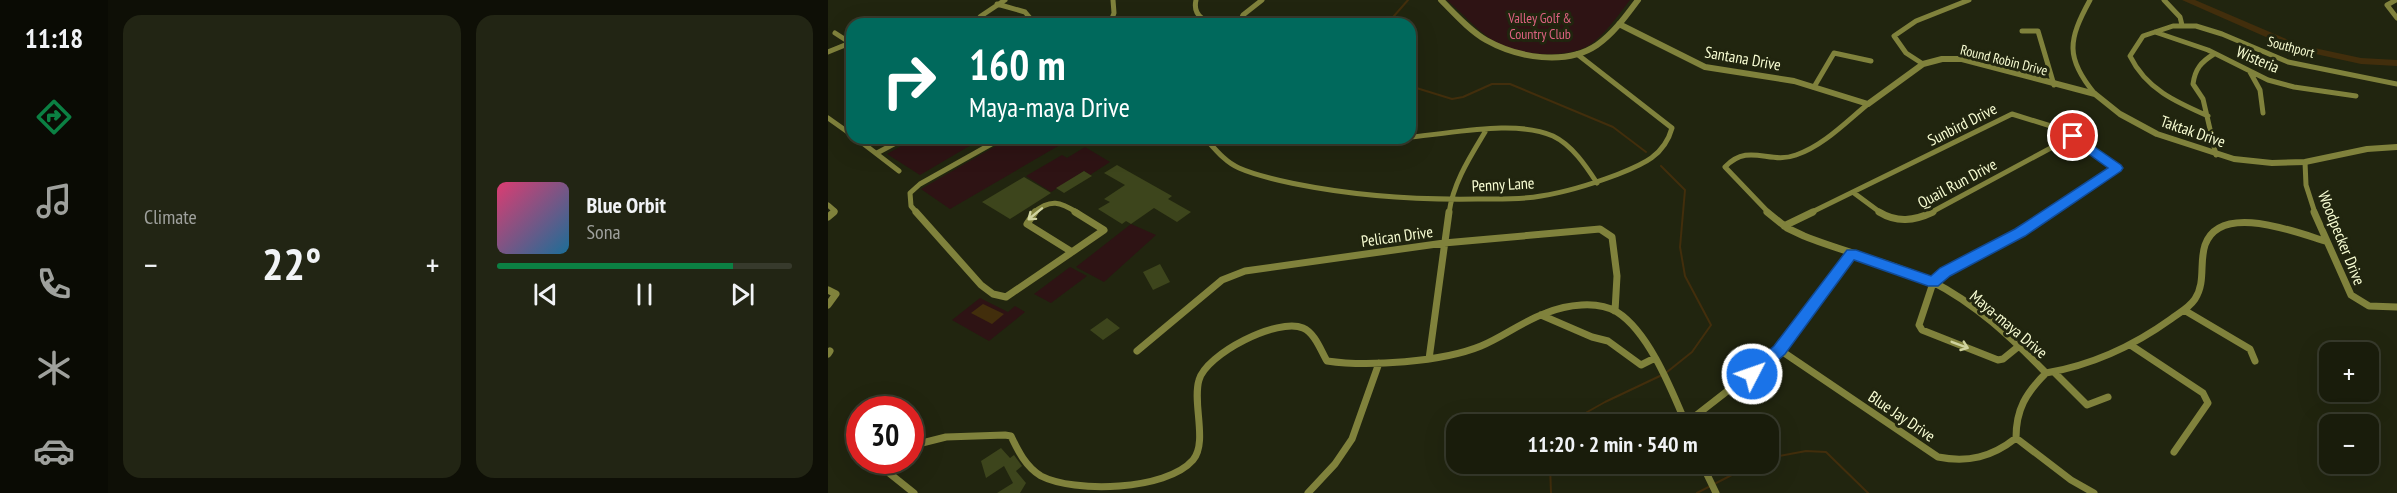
<!DOCTYPE html>
<html lang="en">
<head>
<meta charset="utf-8">
<style>
  :root { --surface:#191c0b; --page:#222514; --text:#f1f3f6; --muted:#9fa19d; --line:#373a2c; --accent:#0b8043 }
  body { margin:0; font-family:"PT Sans Narrow",sans-serif; background:var(--page); color:var(--text); height:100vh; display:flex; flex-direction:column; font-size:22px; white-space:nowrap }
  * { box-sizing:border-box; margin:0 }
  p { font-size:20px; color:var(--muted) }
  .icon { flex:none; width:33px; height:33px; fill:none; stroke:currentColor; stroke-width:2; stroke-linecap:round; stroke-linejoin:round }
  .map { position:relative; flex:1; overflow:hidden }
  .drawer { display:flex; flex-direction:column; gap:15px; padding:15px; background:#0e0f06; width:720px }
  .drawer>* { flex:none }
  .banner { position:absolute; left:18px; top:18px; width:570px; height:126px; border-radius:18px; box-shadow:0 6px 24px #0002,0 0 0 2px var(--line); background:#00695c; color:#fff; overflow:hidden }
  .buttons { position:absolute; left:1491px; top:342px; display:grid; gap:12px }
  .buttons a { display:grid; place-items:center; width:60px; height:60px; border-radius:12px; background:var(--surface); box-shadow:0 6px 24px #0002,0 0 0 2px var(--line); font-size:30px }
  .speed { position:absolute; left:18px; top:396px; display:flex; gap:12px; font-size:30px; font-weight:700; text-align:center }
  .speed>* { display:grid; place-content:center; width:78px; height:78px; border-radius:50%; background:var(--surface); box-shadow:0 6px 24px #0002,0 0 0 2px var(--line); line-height:1 }
  .speed .limit { border:9px solid #d22; background:#fff; color:#111 }
  .pin { position:absolute; display:grid; place-items:center; width:51px; height:51px; color:#fff; margin:-26px; border:3px solid #fff; border-radius:50%; box-shadow:0 2px 6px #0007 }
  .me { position:absolute; width:66px; margin:-33px; rotate:49deg; stroke-linejoin:round; filter:drop-shadow(0 0 4px #0008) }
  .turn { display:flex; align-items:center; gap:21px; height:126px; padding:0 24px; font-size:27px }
  .turn .icon { width:78px; height:78px; stroke-width:2.5 }
  .turn b { display:block; font-size:42px; line-height:51px }
  .big { font-size:45px; font-weight:700; line-height:1.1 }
  .drawer .tile { flex:1; display:flex; flex-direction:column; justify-content:center; gap:9px; min-width:0; padding:0 21px; border-radius:18px; background:var(--page) }
  .song { display:flex; align-items:center; gap:18px }
  .cover { width:72px; height:72px; border-radius:9px; background:linear-gradient(135deg,hsl(340 70% 55%),hsl(200 70% 35%)) }
  .played { height:6px; border-radius:3px; background:linear-gradient(90deg,var(--accent) 80%,var(--line) 80%) }
  .keys { display:flex; justify-content:space-around; direction:ltr }
  .heat { display:flex; justify-content:space-between; align-items:center; font-size:33px; direction:ltr }
  .drawer .tiles { flex:1; display:grid; gap:15px; grid-template-columns:repeat(2,1fr) }
  .trip { position:absolute; left:618px; top:414px; width:333px; height:60px; border-radius:18px; background:var(--surface); box-shadow:0 6px 24px #0002,0 0 0 2px var(--line); font-weight:700; line-height:60px; text-align:center }
  main { display:flex; flex:1; min-height:0 }
  .tab-bar { display:flex; flex-direction:column; width:108px; justify-content:space-around; align-items:center; background:#0a0b04; color:var(--muted) }
  .tab-bar .icon { width:42px; height:42px }
  .tab-bar .selected { color:var(--accent) }
  .tab-bar b { font-size:27px; color:var(--text) }
  .map>svg:first-child { display:block }
  .green { fill:#2e1314 }
  .water { fill:#422e0c }
  .lines { fill:none; stroke-linecap:round; stroke-linejoin:round }
  .stream { stroke:#422e0c; stroke-width:2 }
  .river { fill:#422e0c; fill-rule:evenodd }
  .building { fill:#3d451c }
  .minor-far1 { stroke:#80823c; stroke-width:5 }
  .minor { stroke:#80823c; stroke-width:7 }
  .tertiary { stroke:#80823c; stroke-width:6 }
  .oneway { stroke:#cfd39f }
  .route { fill:#1a73e8; stroke:#114b97; stroke-width:1.5 }
  .labels { text-anchor:middle; stroke-width:6; stroke-linejoin:round; paint-order:stroke }
  .far-park-label { font-size:14px; fill:#dc6281; stroke:#21250f }
  .far-street-label { font-size:14px; fill:#f9fed4; stroke:#21250f }
  .street-label { font-size:16px; fill:#f9fed4; stroke:#21250f }
</style>
</head>
<body>
<main>
<nav class="tab-bar">
<b>11:18</b>
<svg class="icon selected" aria-label="directions" viewBox="0 0 24 24"><path d="M12 3l9 9-9 9-9-9zM9 14v-3h6M13 9l2 2-2 2"/></svg>
<svg class="icon" aria-label="music" viewBox="0 0 24 24"><path d="M9 18V5l10-2v13"/><circle cx="6" cy="18" r="3"/><circle cx="16" cy="16" r="3"/></svg>
<svg class="icon" aria-label="phone" viewBox="0 0 24 24"><path d="M5 4h4l2 5-3 2q2 4 5 5l2-3 5 2v4C11 20 4 13 5 4z"/></svg>
<svg class="icon" aria-label="climate" viewBox="0 0 24 24"><path d="M12 3v18M4 7l16 10M4 17L20 7"/></svg>
<svg class="icon" aria-label="car" viewBox="0 0 24 24"><path d="M5 17H2v-5l4-1 3-4h7l3 4 3 1v5h-3M9 17h6M6 11h13"/><circle cx="7" cy="17" r="2"/><circle cx="17" cy="17" r="2"/></svg>
</nav>
<section class="drawer">
<div class="tiles">
<div class="tile"><p>Climate</p>
<div class="heat"><a>−</a><b class="big">22°</b><a>+</a></div>
</div>
<div class="tile">
<div class="song"><i class="cover"></i><div><b>Blue Orbit</b><p>Sona</p></div></div>
<div class="played"></div>
<div class="keys"><svg class="icon" aria-label="previous" viewBox="0 0 24 24"><path d="M18 5L8 12l10 7zM5 5v14"/></svg><svg class="icon" aria-label="pause" viewBox="0 0 24 24"><path d="M8 5v14M16 5v14"/></svg><svg class="icon" aria-label="next" viewBox="0 0 24 24"><path d="M6 5l10 7-10 7zM19 5v14"/></svg></div>
</div>
</div>
</section>
<div class="map">
<svg width="1569" height="493" viewBox="0 0 1569 493">
  <rect width="100%" height="100%" fill="#21250f"/>
  <path class="green" d="M619,0H802C792,13 773,40 758,47C730,60 685,55 660,37C646,27 633,12 619,0Z
    M87,138H155L92,175L59,154Z
    M182,138H229L237,142L122,209L93,189Z
    M257,147L282,162L262,175L256,171L223,192L198,176L234,155L239,158Z
    M303,224L328,235L276,282L248,267Z
    M242,267L259,276L223,303L206,294Z
    M152,298L180,312L187,306L197,312L161,341L124,320Z"/>
  <path class="water" d="M155,304L176,314L164,324L143,313Z"/>
  <g class="lines">
    <path class="stream" d="M559,24L580,0
      M582,86L624,99L635,97L664,84H682L785,127L818,152
      M833,166L857,190L852,247L857,276L883,325L864,352L839,372
      M738,424L777,402L834,375
      M940,458L978,451L998,452L1040,493
      M722,464L723,493
      M869,493L925,464"/>
    <path class="river" d="M1354,0H1367L1472,45L1533,58L1569,60V66L1533,64L1465,49Z"/>
  </g>
  <path class="building" d="M289,165L344,196L340,199L363,212L349,222L326,208L303,224L298,221L294,224L270,209L282,202L276,199L297,185L276,173Z
    M256,171L264,176L236,193L228,188Z
    M196,177L223,193L182,219L154,202Z
    M332,264L342,282L325,290L315,272Z
    M279,318L292,328L275,340L262,330Z
    M173,448L182,458L186,455L194,466L188,471L198,483L192,493H169L185,483L176,466L158,478L153,461Z"/>
  <g class="lines">
    <path class="minor-far1" d="M368,0C364,18 379,22 394,24
      M1262,0C1240,40 1237,58 1267,94
      M1336,0L1352,17L1354,25
      M1568,0L1559,5L1569,18
      M169,4L197,12L207,24
      M146,24L153,16L177,0
      M282,24L286,13L285,0
      M411,24L415,15L434,0
      M1194,31H1210L1226,85
      M1327,32L1380,50L1440,80L1466,87L1528,96
      M7,33L24,44
      M0,52L22,43
      M1386,54C1373,62 1367,69 1365,84L1375,99L1388,155
      M1095,64L1078,53L1066,36L1088,21L1141,0
      M1422,72L1432,90L1435,113
      M986,87L1006,53L1043,61
      M1380,116C1348,102 1318,89 1302,56L1315,36L1345,26H1368L1394,34L1460,62L1569,84
      M0,118L24,135
      M582,137C623,134 687,119 725,136C744,145 758,166 769,183
      M28,138L71,171
      M377,138C387,149 397,162 411,168C429,176 449,180 468,184C528,196 588,200 649,199C671,199 692,200 713,196C739,192 764,184 788,175C813,165 836,157 844,128L749,54
      M543,141L569,138
      M49,153L77,138
      M1477,162L1478,185L1487,213
      M1026,193L1053,213
      M0,205L7,211L4,213
      M89,213L83,206L82,193L92,184L174,138
      M205,213C223,198 232,202 250,213
      M621,213C625,183 642,157 657,132
      M941,213L897,167C921,142 941,165 968,155C995,146 1018,122 1040,104
      M982,213L1184,114L1226,127L1289,168L1221,213
      M1102,213L1245,136"/>
    <path class="minor" d="M88,212L153,285L165,294L178,297L244,252
      M207,212L199,224L244,252
      M939,212L959,228L976,236C1018,253 1062,262 1103,281C1147,303 1184,338 1218,373
      M1051,212C1069,223 1086,221 1105,212
      M1486,212L1523,295L1541,306L1569,307
      M0,217L6,212
      M956,226L985,212
      M244,252L276,230L247,212
      M0,290L8,294L0,305
      M1356,310L1422,349L1427,361
      M713,315L764,337L780,341L813,365L825,359
      M1191,346L1175,359L1170,360L1094,330L1091,325L1105,283L1117,272L1192,232L1223,212
      M1304,346L1375,393L1380,403L1346,452
      M952,350L1110,457C1140,463 1164,457 1188,438
      M309,351L394,280L417,271L616,243L772,229L784,237L789,276L787,311
      M0,354L2,351
      M601,359L621,212
      M1226,372L1259,405L1280,397
      M1218,373C1265,365 1304,347 1343,319C1351,313 1361,308 1367,299C1378,282 1371,263 1377,245C1392,202 1467,232 1497,241
      M857,424L952,350L1023,253
      M1188,438L1243,480L1266,493
      M1188,438C1188,409 1198,393 1218,373
      M82,446L118,437L177,435L183,436C190,451 198,467 213,476C246,493 338,491 365,460C380,442 364,403 371,380C378,354 450,317 475,328C487,333 493,351 499,361C540,367 614,362 653,346C675,337 695,321 718,313C738,305 769,300 789,312C821,332 844,391 858,424
      M59,460L57,465L61,473L86,493
      M874,464L888,493
      M480,493L507,464L524,439L551,363"/>
    <path class="tertiary" d="M613,0C627,14 641,30 658,40C690,58 738,66 769,45C786,33 798,16 810,0
      M791,24L877,67L966,81L1040,104L1095,64L1114,59H1134L1267,94L1292,114L1329,134L1406,159L1444,163L1477,162L1539,149L1569,147"/>
  </g>
  <defs><path id="oneway-shaft" d="M-6 0H5M1.5-3L5.5 0L1.5 3" fill="none" stroke-width="1.6" stroke-linecap="round" stroke-linejoin="round" transform="scale(1.5)"/></defs>
  <g class="oneway">
    <use href="#oneway-shaft" transform="translate(207 214) rotate(141)"/>
    <use href="#oneway-shaft" transform="translate(1132 345) rotate(21)"/>
  </g>
  <path class="route" d="M1245,132L1293,165L1295,168L1293,171L1197,236L1122,276L1110,286H1100L1026,260L957,354L930,378L924,380L919,378L916,374L919,369L946,346L1019,250H1028L1103,276L1112,268L1187,229L1280,168L1240,139V133Z"/>
  <g class="labels">
    <g class="far-park-label">
      <text x="712" y="23">Valley Golf &amp;<tspan x="712" dy="16">Country Club</tspan></text>
    </g>
    <g class="far-street-label">
      <text transform="translate(1463 47) rotate(15)" y="5">Southport</text>
      <text transform="translate(1176 60) rotate(14)" y="5">Round Robin Drive</text>
    </g>
    <g class="street-label">
      <text transform="translate(915 58) rotate(10)" y="6">Santana Drive</text>
      <text transform="translate(1430 59) rotate(23)" y="6">Wisteria</text>
      <text transform="translate(1134 124) rotate(-27)" y="6">Sunbird Drive</text>
      <text transform="translate(1365 131) rotate(19)" y="6">Taktak Drive</text>
      <text transform="translate(1129 183) rotate(-28)" y="6">Quail Run Drive</text>
      <text transform="translate(675 184) rotate(-3)" y="6">Penny Lane</text>
      <text transform="translate(569 236) rotate(-8)" y="6">Pelican Drive</text>
      <text transform="translate(1514 238) rotate(68)" y="6">Woodpecker Drive</text>
      <text transform="translate(1181 324) rotate(40)" y="6">Maya-maya Drive</text>
      <text transform="translate(1074 416) rotate(34)" y="6">Blue Jay Drive</text>
    </g>
  </g>
</svg>
<div class="buttons">
<a>+</a>
<a>−</a>
</div>
<div class="speed"><div class="limit">30</div></div>
<div class="pin" style="left:1245px;top:136px;background:#d93025"><svg class="icon" aria-label="arrive" viewBox="0 0 24 24"><path d="M6 21V4h12l-3 4 3 4H6"/></svg></div>
<svg class="me" style="left:924px;top:374px" viewBox="-20 -20 40 40"><circle r="17" fill="#1a73e8" stroke="#fff" stroke-width="3"/><path d="M0-11L8 9 0 5-8 9z" fill="#fff"/></svg>
<div class="trip">11:20 · 2 min · 540 m</div>
<div class="banner">
<div class="turn"><svg class="icon" aria-label="right" viewBox="0 0 24 24"><path d="M7 20v-9h11M14 6l5 5-5 5"/></svg><div><b>160 m</b>Maya-maya Drive</div></div>
</div>
</div>
</main>
</body>
</html>
